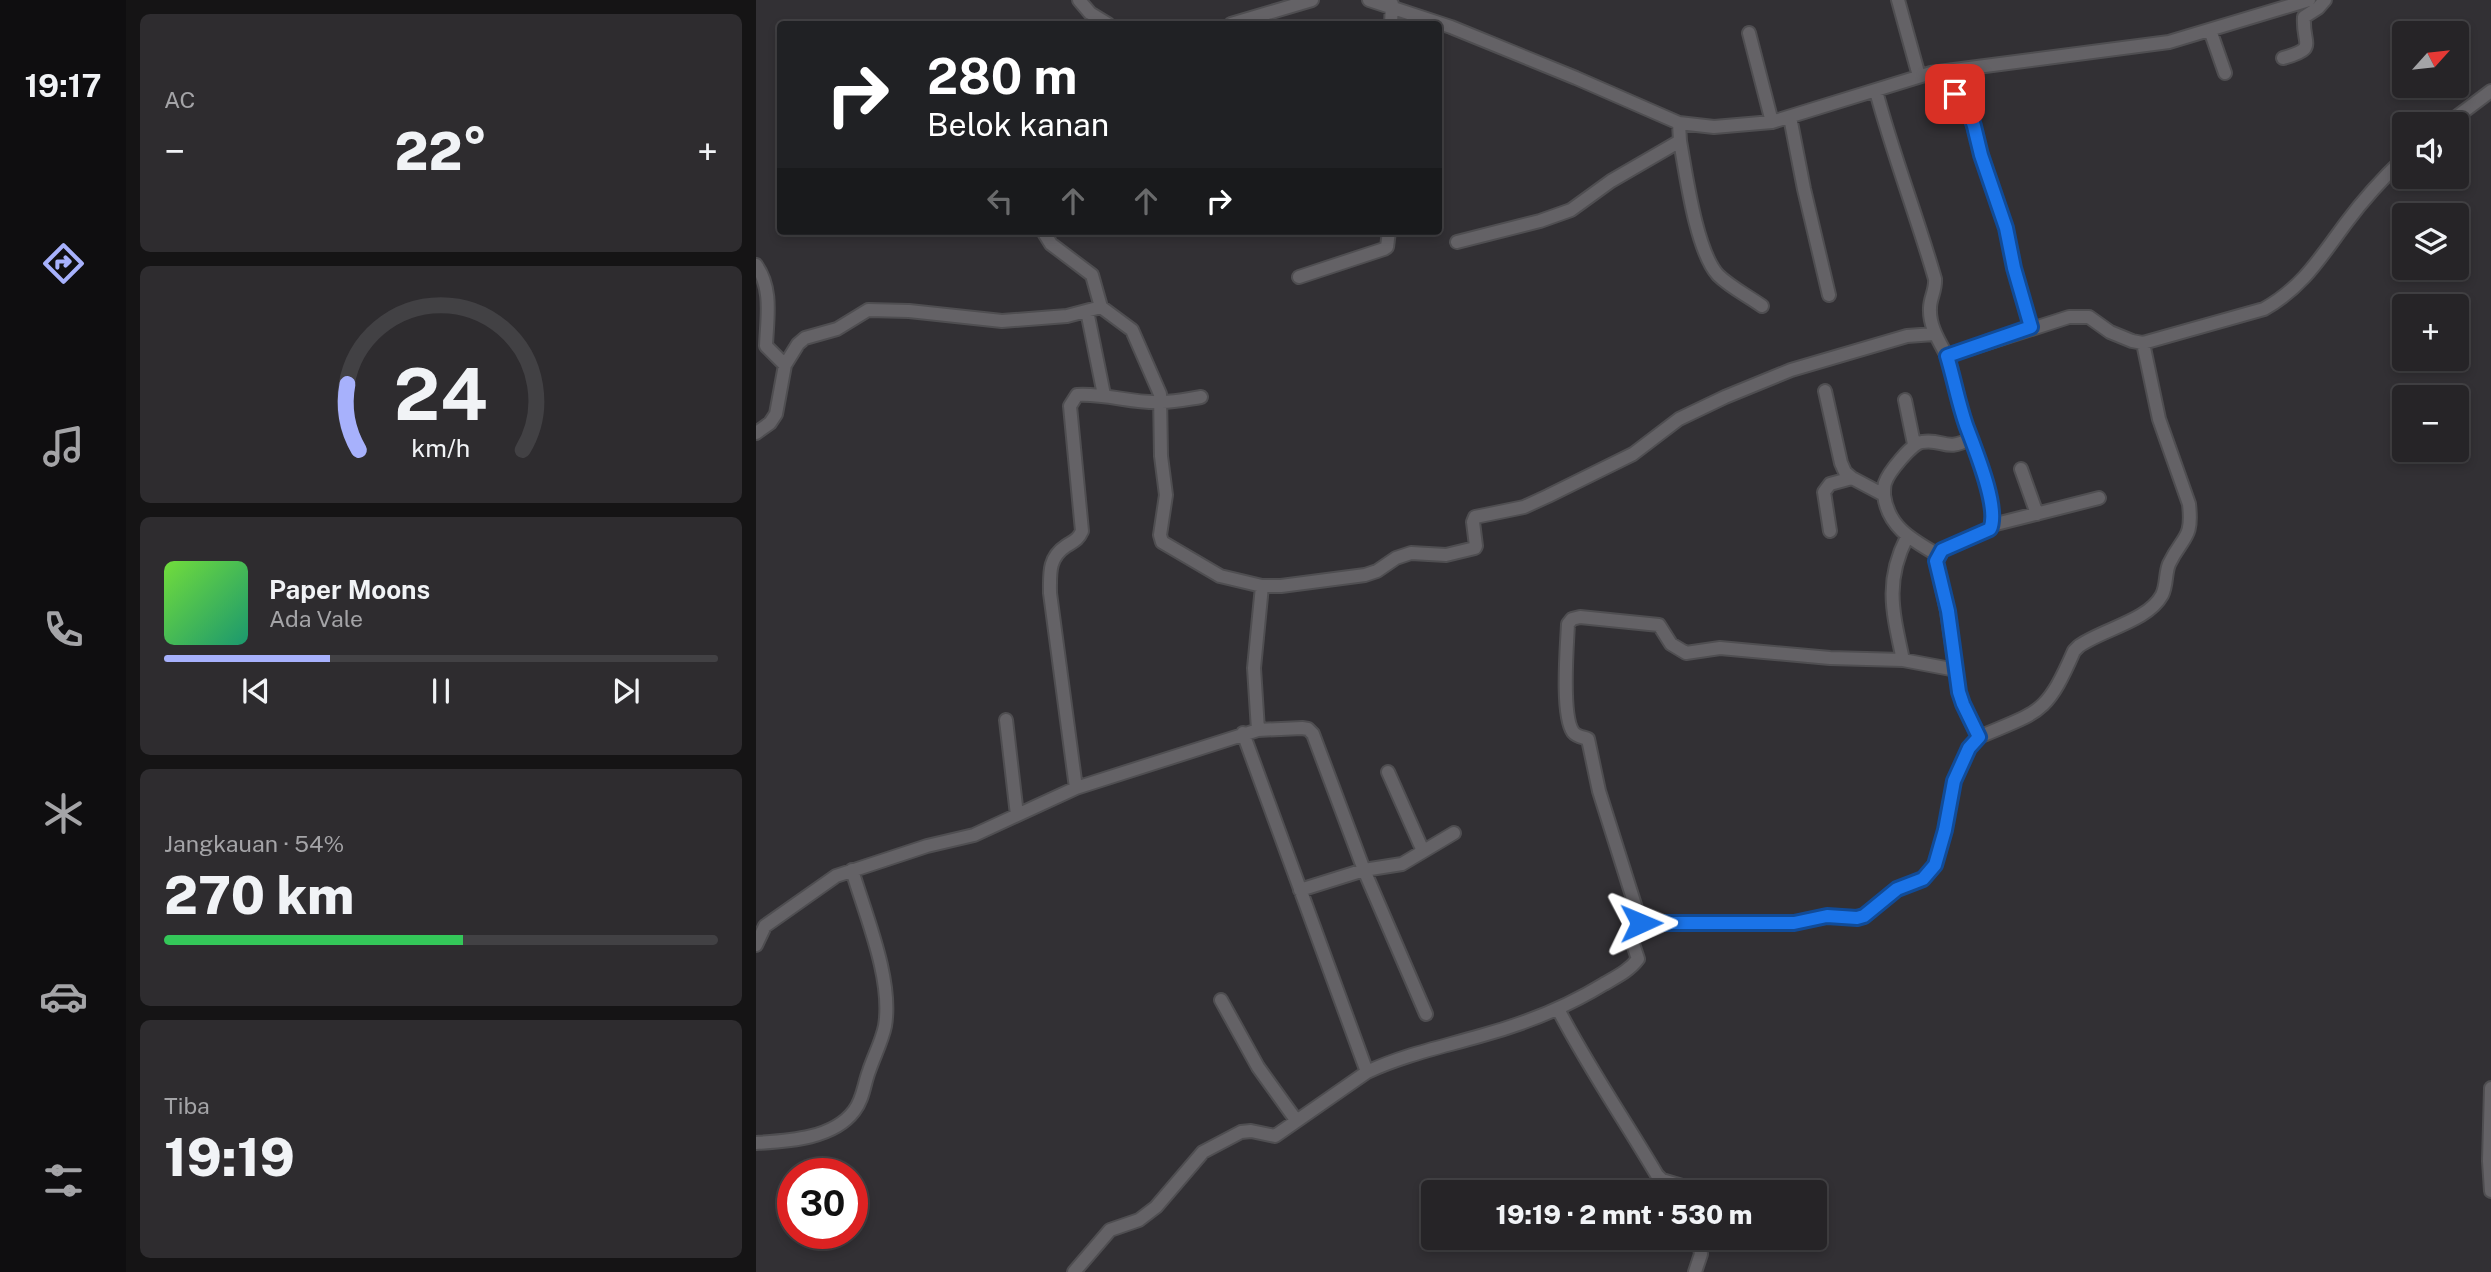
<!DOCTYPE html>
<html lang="id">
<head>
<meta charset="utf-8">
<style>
  :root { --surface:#262427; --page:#2e2c2f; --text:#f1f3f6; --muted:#a4a4a7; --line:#424144; --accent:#a7b1fc }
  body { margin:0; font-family:"Public Sans",sans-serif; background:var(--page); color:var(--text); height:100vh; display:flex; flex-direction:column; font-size:26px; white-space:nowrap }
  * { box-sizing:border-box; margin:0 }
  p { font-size:23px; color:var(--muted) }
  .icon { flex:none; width:38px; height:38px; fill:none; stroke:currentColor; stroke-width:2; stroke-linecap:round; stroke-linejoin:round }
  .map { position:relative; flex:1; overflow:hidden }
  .sheet { display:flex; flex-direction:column; gap:14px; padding:14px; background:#151415; width:630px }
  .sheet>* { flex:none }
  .guide { position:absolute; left:21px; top:21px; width:665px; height:214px; border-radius:7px; box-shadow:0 4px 10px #0003,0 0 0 2px var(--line); background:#202124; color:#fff; overflow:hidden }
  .needle { width:46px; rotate:63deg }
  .buttons { position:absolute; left:1636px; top:21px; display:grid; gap:14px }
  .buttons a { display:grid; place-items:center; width:77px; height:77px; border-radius:7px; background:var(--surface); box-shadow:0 4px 10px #0003,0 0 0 2px var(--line); font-size:35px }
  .speed { position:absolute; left:21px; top:1158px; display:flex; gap:14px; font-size:35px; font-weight:700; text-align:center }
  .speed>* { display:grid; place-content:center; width:91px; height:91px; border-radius:50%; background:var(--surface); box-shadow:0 4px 10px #0003,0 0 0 2px var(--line); line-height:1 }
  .speed .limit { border:10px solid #d22; background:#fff; color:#111 }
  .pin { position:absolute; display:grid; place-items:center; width:60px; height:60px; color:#fff; margin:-30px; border-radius:14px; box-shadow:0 4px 10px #0006 }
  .me { position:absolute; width:77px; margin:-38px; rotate:89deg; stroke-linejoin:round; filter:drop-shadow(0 0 5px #0008) }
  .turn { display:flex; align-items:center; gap:24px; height:147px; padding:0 35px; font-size:32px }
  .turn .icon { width:91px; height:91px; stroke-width:2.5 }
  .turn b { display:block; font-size:49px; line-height:60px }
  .lanes { display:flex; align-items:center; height:66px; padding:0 35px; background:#0003; justify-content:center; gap:35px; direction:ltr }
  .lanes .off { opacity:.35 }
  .big { font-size:52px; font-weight:800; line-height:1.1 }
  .sheet .card { flex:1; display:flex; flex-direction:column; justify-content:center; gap:10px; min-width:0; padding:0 24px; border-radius:10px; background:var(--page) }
  .sheet .dial { align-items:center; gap:0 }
  .dial svg { height:182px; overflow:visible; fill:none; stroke:var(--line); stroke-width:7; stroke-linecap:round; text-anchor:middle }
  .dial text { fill:var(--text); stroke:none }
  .song { display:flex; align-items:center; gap:21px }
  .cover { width:84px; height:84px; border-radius:10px; background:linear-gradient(135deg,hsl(100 70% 55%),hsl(160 70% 35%)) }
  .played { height:7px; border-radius:4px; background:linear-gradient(90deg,var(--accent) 30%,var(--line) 30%) }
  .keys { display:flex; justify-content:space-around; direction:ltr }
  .heat { display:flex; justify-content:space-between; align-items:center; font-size:38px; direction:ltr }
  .charge { height:10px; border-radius:5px; background:linear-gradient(90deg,#34c759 54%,var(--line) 0) }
  .trip { position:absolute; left:665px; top:1180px; width:406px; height:70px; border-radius:7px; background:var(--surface); box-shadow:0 4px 10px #0003,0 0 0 2px var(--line); font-weight:800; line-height:70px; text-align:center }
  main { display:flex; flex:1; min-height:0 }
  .dock { display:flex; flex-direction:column; width:126px; justify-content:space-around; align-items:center; background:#0f0e10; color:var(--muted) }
  .dock .icon { width:49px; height:49px }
  .dock .current { color:var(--accent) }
  .dock b { font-size:32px; color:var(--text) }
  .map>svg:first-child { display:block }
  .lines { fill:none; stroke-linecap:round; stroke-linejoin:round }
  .minor-casing { stroke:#4f4e51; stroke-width:16 }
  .minor { stroke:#646266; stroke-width:12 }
  .route-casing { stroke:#114b97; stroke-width:18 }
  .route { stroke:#1a73e8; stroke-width:12 }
</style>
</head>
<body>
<main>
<nav class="dock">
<b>19:17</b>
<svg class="icon current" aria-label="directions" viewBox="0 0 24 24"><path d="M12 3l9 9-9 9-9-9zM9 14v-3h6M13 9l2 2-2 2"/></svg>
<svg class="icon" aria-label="music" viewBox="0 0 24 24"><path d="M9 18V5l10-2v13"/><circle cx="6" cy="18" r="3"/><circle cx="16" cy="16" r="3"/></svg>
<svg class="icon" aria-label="phone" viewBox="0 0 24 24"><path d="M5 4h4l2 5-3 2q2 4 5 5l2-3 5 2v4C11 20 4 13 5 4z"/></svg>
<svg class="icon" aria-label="climate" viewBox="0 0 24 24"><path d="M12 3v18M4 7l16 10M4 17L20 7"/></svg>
<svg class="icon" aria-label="car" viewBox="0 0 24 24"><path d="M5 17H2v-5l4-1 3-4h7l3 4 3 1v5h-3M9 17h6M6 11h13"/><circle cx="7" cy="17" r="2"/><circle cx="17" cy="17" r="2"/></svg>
<svg class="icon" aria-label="filters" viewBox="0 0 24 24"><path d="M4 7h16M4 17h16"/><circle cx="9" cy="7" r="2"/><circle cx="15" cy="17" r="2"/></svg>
</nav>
<section class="sheet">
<div class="card"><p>AC</p>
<div class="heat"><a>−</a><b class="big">22°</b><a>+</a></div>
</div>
<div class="card dial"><svg viewBox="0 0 100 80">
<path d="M14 69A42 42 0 1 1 86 69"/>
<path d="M14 69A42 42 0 0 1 9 40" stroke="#a7b1fc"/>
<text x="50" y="56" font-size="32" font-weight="700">24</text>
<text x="50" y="72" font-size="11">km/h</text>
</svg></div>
<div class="card">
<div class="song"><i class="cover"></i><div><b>Paper Moons</b><p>Ada Vale</p></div></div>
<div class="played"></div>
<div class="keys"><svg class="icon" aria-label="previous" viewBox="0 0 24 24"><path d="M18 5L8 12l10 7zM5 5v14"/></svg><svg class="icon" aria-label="pause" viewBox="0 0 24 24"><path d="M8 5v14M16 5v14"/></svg><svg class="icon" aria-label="next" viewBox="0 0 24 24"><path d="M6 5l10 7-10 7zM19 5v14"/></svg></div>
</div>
<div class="card"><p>Jangkauan · 54%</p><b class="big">270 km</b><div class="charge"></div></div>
<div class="card"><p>Tiba</p><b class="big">19:19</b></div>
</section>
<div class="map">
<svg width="1735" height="1272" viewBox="0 0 1735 1272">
  <rect width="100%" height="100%" fill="#323034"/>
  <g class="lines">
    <defs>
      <path id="minor" d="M323,0L334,13L352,24
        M613,0L695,27L820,78L923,123L958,127L1016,122L1175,73L1413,42L1553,0
        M1142,0L1163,76
        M475,24L556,0
        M635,24L636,4
        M1454,30L1469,73
        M993,33L1016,122
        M1527,58C1563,48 1546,45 1548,17L1562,8L1569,0
        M1182,72L1215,117L1225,155L1250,228L1258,268L1275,327
        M1120,91C1137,155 1161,216 1179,279C1180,290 1174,298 1174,308C1173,326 1183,341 1191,356
        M1034,117L1048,189L1073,295
        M1691,124L1735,91
        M924,141C930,174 940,251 962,275C974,287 992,296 1006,306
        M287,231L295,244L336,275L345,307L376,330L404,394L405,456L410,495L404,535L406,542L464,576L506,586
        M701,242L784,221L815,210L855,181L924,141L923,123
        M0,265C17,289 11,318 10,346L29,365
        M543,277L628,249L631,247L633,231
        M331,311L348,395
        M1069,391L1085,463L1089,472L1096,478L1128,495C1132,527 1156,540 1182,555
        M1149,400L1158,444
        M0,433L14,423L20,414L29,365L42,344L49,338L81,329L112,310L153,311L246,321L311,316L345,307
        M1265,469L1281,514
        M1128,495C1128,492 1128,486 1129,483C1132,473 1156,443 1166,442C1187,438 1190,453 1215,438
        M1236,525L1343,498
        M1074,531L1068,492L1074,484L1096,478
        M1147,660C1137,613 1128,582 1151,537
        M250,720L261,815
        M502,730L546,728L552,729L557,734L608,870L670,1014
        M487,733L611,1072C647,1055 686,1047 724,1036C768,1024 809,1008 848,984C860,977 873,971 882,959L875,938L878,927L885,924L1038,923L1071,916L1101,918L1108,916L1141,889L1167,879L1179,865L1189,830L1198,781L1213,748L1223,737C1284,711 1290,715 1318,651L1323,646C1347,629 1392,621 1406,595C1411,585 1409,574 1413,564C1427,535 1437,540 1433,504L1403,419L1387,343
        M1223,737L1207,704L1203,692L1191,611L1180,560L1186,550L1234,529C1245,509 1217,447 1210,425C1203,402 1198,379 1191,356L1313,317H1333L1354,332L1376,341L1387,343L1508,309C1547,287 1564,258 1590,223C1607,200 1628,177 1648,158
        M632,772L667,851
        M320,788L294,593C294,574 292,558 310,546C318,541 322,540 326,531L314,406L321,395C350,393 378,404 406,402C419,402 432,399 445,397
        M544,890L608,870L646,864L698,833
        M885,924L843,791L832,739C827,737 821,737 817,732C805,715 811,646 812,624L816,619L824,617L903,625L915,644L930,653L964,648L1074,658L1147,660L1200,670
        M0,945L9,926L80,876L171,846L218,835L320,788L502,730L498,668L506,586H525L609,575L621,571L640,558L655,553L690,555L719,548L720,546L717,522L719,517L768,507L792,496L877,454L923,419L969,397L1035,370L1151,336L1178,334
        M465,1000L502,1067L540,1120
        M802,1009C832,1067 868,1119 901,1175L906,1180L926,1186L930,1192
        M1735,1088L1733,1161L1735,1191
        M0,1143C32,1141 77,1139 98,1111C107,1100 108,1084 113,1071C118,1056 126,1041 129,1026C137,979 109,914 96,870
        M318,1272L354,1230L383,1220L400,1207L447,1152L485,1132L495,1131L519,1136L611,1072
        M939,1272L945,1254L942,1237"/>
    </defs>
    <use href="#minor" class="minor-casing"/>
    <use href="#minor" class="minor"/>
  </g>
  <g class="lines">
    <defs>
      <path id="route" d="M885,923H1038L1071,916L1101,918L1108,916L1141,889L1167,879L1179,865L1189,830L1198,781L1213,748L1223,737L1207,704L1203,692L1192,611L1180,561L1186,550L1234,529C1244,508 1218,447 1210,425C1202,402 1198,379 1191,356L1275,327L1258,268L1250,228L1225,155L1218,126L1215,117L1199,94"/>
    </defs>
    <use href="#route" class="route-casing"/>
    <use href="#route" class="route"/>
  </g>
</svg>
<div class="buttons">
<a><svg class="needle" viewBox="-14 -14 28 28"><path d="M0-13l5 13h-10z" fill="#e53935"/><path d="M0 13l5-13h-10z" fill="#a4a4a7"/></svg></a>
<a><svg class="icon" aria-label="sound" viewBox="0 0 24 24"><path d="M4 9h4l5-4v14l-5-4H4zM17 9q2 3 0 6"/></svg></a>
<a><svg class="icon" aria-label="layers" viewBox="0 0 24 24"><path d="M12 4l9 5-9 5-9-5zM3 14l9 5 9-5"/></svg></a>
<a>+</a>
<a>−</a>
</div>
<div class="speed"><div class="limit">30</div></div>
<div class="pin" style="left:1199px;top:94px;background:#d93025"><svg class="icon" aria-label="arrive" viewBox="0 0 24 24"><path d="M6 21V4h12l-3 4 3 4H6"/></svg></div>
<svg class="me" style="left:885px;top:923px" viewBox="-20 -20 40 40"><path d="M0-17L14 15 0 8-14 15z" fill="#1a73e8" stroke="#fff" stroke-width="4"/></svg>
<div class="trip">19:19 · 2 mnt · 530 m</div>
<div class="guide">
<div class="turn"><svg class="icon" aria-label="right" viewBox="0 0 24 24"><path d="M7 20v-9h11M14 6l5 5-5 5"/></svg><div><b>280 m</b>Belok kanan</div></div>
<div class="lanes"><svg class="icon off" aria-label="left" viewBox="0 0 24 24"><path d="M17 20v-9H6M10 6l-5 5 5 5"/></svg><svg class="icon off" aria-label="ahead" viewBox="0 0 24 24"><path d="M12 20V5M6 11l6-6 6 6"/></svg><svg class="icon off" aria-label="ahead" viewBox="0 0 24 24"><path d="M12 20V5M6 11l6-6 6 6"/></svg><svg class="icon" aria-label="right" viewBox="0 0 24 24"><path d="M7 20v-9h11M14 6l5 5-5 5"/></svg></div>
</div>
</div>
</main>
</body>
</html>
